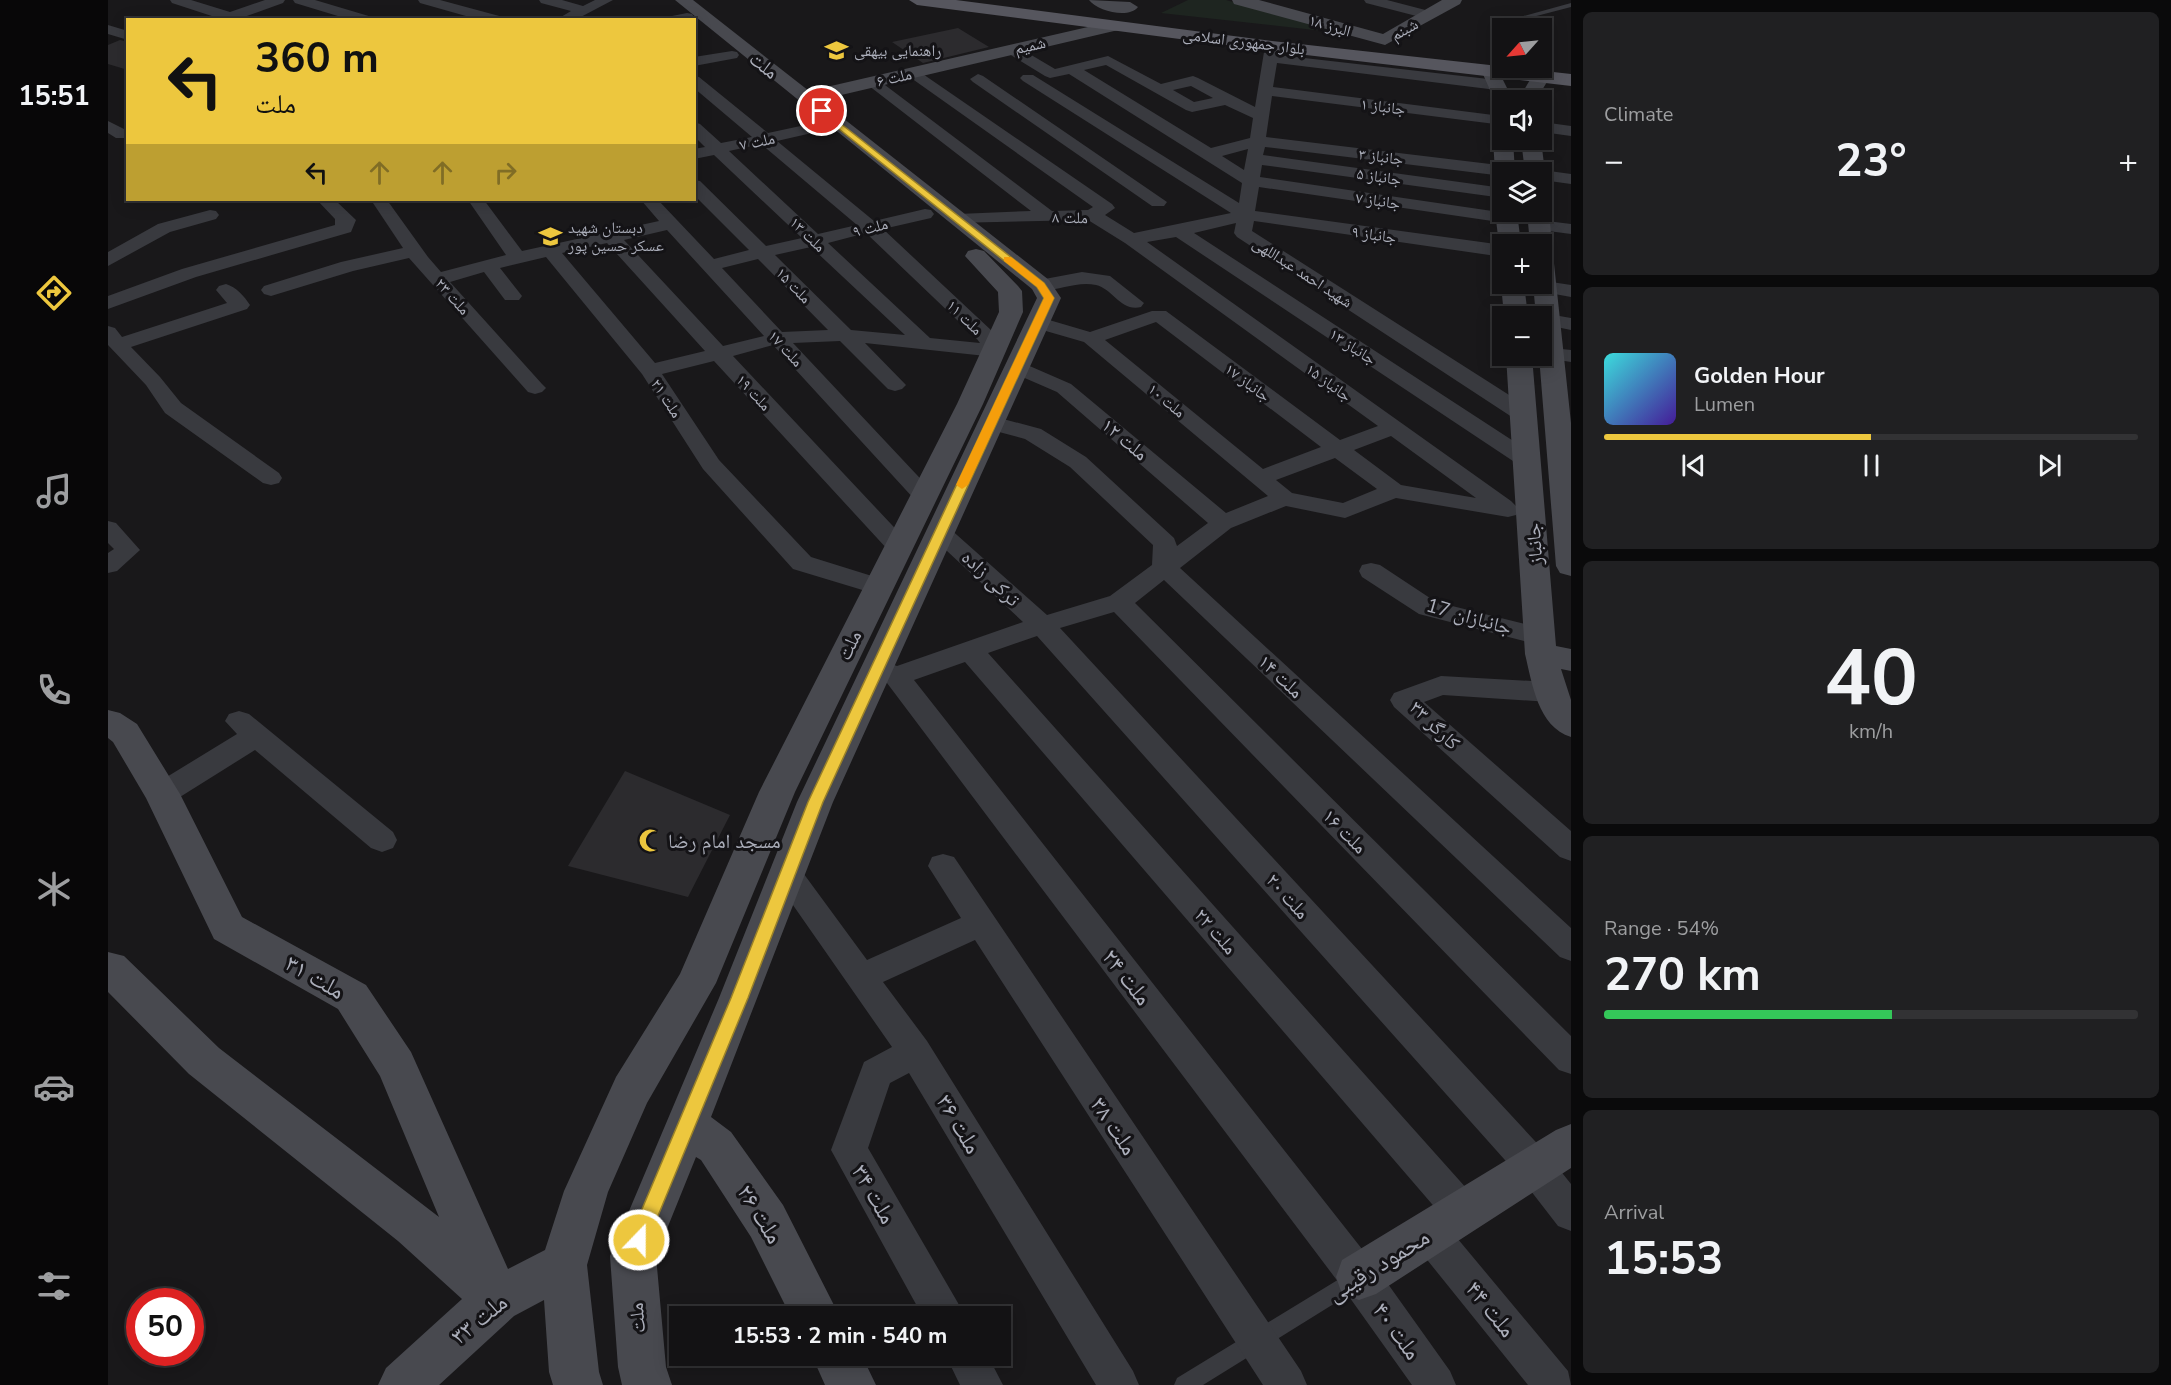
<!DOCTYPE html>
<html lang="en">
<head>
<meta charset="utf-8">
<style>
  :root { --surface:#131214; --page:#202022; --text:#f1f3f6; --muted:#9d9ea0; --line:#323234; --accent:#edc73e }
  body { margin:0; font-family:"Nunito Sans","Noto Naskh Arabic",sans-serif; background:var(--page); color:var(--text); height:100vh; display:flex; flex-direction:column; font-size:22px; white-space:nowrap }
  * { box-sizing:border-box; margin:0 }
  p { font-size:20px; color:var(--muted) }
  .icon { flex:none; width:33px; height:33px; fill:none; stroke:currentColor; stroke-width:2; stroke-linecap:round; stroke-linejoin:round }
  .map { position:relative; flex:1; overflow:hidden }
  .drawer { display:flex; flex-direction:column; gap:12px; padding:12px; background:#0a0a0b; width:600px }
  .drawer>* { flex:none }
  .guide { position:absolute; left:18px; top:18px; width:570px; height:183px; border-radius:0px; box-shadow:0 3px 15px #0003,0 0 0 2px var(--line); background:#edc73e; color:#111; overflow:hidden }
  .needle { width:39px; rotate:243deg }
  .buttons { position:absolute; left:1384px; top:18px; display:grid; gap:12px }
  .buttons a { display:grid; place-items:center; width:60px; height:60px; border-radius:0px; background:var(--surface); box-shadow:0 3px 15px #0003,0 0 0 2px var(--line); font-size:30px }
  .speed { position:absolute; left:18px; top:1288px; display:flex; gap:12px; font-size:30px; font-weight:700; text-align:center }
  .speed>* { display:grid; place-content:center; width:78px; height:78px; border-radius:50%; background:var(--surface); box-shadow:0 3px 15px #0003,0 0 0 2px var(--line); line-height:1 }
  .speed .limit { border:9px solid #d22; background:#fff; color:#111 }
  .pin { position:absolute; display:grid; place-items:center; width:51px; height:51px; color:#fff; margin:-26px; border:3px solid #fff; border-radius:50%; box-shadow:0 2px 6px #0007 }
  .me { position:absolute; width:66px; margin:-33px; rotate:22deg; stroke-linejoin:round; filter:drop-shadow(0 0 4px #0008) }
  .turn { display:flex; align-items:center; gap:21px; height:126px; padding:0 30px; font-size:27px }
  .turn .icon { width:78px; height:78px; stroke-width:2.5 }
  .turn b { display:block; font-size:42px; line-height:51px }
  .lanes { display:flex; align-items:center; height:57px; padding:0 30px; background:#0003; justify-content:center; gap:30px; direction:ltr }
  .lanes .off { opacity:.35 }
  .big { font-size:45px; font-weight:700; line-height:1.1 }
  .drawer .card { flex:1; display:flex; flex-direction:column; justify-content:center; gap:9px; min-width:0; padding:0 21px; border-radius:9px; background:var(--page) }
  .drawer .dial { align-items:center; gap:0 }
  .dial b { font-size:78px; line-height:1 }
  .song { display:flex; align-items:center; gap:18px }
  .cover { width:72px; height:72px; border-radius:9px; background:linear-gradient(135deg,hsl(180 70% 55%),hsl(260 70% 35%)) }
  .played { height:6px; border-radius:3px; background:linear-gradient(90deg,var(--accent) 50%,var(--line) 50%) }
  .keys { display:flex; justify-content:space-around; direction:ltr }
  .heat { display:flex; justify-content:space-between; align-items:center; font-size:33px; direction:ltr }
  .charge { height:9px; border-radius:4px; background:linear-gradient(90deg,#34c759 54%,var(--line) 0) }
  .trip { position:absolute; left:561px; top:1306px; width:342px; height:60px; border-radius:0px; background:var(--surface); box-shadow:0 3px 15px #0003,0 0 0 2px var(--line); font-weight:700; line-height:60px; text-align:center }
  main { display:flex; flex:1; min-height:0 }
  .tab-bar { display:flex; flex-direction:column; width:108px; justify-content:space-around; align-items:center; background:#080708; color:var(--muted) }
  .tab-bar .icon { width:42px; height:42px }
  .tab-bar .selected { color:var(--accent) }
  .tab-bar b { font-size:27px; color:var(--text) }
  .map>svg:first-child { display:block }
  .green { fill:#1e2520 }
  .building { fill:#2c2b2e }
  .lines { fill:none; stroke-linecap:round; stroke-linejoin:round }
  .lane { fill:#393a3f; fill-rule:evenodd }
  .street { fill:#393a3f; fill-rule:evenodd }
  .secondary { fill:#48494f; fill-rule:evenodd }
  .primary { fill:#56565e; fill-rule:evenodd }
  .route { fill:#edc73e; stroke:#9a8128; stroke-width:1.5 }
  .slow { fill:#f59e0b }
  .labels { text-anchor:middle; stroke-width:6; stroke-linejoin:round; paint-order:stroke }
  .far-street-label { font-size:16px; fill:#abaeba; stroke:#141316 }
  .far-poi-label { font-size:16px; fill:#abaeba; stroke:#141316; text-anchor:start }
  .street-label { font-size:20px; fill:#abaeba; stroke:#141316 }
  .poi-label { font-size:20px; fill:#abaeba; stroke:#141316; text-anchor:start }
  .near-street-label { font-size:24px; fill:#abaeba; stroke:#141316 }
</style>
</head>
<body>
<main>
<nav class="tab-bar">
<b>15:51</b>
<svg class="icon selected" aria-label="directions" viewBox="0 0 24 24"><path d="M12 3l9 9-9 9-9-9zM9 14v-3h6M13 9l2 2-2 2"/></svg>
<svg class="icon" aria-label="music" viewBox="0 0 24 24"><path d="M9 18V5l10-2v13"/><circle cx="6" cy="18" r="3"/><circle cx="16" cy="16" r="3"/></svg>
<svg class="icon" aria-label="phone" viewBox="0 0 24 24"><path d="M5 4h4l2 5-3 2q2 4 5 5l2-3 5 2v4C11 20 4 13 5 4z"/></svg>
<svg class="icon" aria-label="climate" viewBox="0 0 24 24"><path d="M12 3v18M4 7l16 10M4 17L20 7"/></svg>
<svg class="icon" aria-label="car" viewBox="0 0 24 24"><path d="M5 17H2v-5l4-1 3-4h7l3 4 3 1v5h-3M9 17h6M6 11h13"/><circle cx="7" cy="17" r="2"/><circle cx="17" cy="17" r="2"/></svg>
<svg class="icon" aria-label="filters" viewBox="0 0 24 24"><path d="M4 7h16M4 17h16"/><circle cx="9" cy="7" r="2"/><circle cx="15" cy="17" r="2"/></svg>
</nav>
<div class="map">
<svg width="1463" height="1385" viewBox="0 0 1463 1385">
  <rect width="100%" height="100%" fill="#19181a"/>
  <path class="green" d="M1080,0H1118L1242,34L1053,13Z"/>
  <path class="building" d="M850,28L881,47L815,63L784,42Z
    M12,40L20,42V70L0,64V45Z
    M517,771L622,815L580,897L460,866Z"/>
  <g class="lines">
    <path class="lane" d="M1463,3V7L1405,22L1399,28H1395V42L1386,33L1401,20Z
      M1246,1270L1253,1273L1256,1280L1253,1287L1095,1385H1066L1069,1378Z"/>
    <path class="street" d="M62,0H83L122,12L157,0H177L175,3L136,17L139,20H116L64,3Z
      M185,0H207L264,17L266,20H243L187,3Z
      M310,0H332L395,17L397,20H372L312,3Z
      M431,0H454L475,6L487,0H505L467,20H448L463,11L433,3Z
      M1256,0H1279L1325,12L1327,15L1320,19L1258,3Z
      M579,13L584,14L586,17L584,20H557L559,17Z
      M0,25L20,31V40L0,34Z
      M1164,42L1171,46L1170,55L1389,80L1397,85L1389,90L1169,63L1165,87L1393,116L1395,117V125L1164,96L1158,137L1407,167L1413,168L1415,172H1395V176L1157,147L1155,155L1395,188V198L1154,165L1152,177L1398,213L1404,214L1407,218L1404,222L1398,223L1151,187L1147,211L1395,245V257L1146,221L1144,231L1423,409L1426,414L1423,419L1415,420L1407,419L1129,237L1126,233L1128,223L1086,233L1427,455L1430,460L1427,465L1419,467L1411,465L1068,237L1039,242L1403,501L1412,510L1408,515L1400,517L1288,498L1237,518L1178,506L1123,528L1072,568L1463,928V961L1452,957L1056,580L1027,603L1463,1036V1074L1451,1070L1006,612L952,628L1439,1154L1463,1184V1231L1450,1226L1413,1178L929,636L880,653L1368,1199L1374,1212L1368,1225L1355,1230L1342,1225L857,662L806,680L1265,1263L1342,1371L1348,1385H1304L1237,1291L779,683L762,676L758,669L762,662L771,660L789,666L915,622L824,537L820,532L824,527L832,525L840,527L939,615L1002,596L1044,565L1045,545L962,467L917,439L876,428L873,423L876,418L884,416L933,429L978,457L1066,538L1069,546L1100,523L949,392L903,372L900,368L903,364L910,362L917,364L963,384L1118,513L1160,496L976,342L924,327L921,323L924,319L931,317L982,332L1044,311H1058L1232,440L1270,426L1017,243L980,220L844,223L841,219L844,215L850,214L923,211L756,82L759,79H769L944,211L980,210L985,207L796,73L799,70H809L1004,204L1007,208L997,215L1026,233L1123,213L915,81L912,78L915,75H925L1131,203L1134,183L961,74L942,78L937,76L898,52L896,49L898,46H908L947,69L1000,56L1053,84L1085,76L1090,78L1147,107L1157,46ZM998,65L1078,110L1084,112L1117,105L1145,118L1142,138L1103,148L976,70ZM1083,86L1105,98L1086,102L1065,90ZM1140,149L1136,170L1114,156ZM1048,322L1213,447L1155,469L997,340ZM1283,436L1368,498L1293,485L1246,450ZM1227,458L1269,489L1235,503L1184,493L1168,480Z
      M624,51L629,52L631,55L629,58L586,66V57Z
      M870,74L875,76L1059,202L1056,206H1044L865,82L862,79Z
      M586,76L591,77L660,133L711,122L717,124L719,127L717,130L669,141L766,221L817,209L823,210L826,214L823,218L775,229L884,331L897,351L894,355L887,357L757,343L798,385L794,389L787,391L780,389L732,341L685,343L824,491L828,496L824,501L816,503L808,501L665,345L625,356L799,541L802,546L799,551L790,554L781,551L606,361L554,374L611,460L703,557L780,581L783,587L780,593L771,595L685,569L595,469L534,374L438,257L392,268L414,296L411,300H397L376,272L342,282L434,384L438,388L434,392L427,394L420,392L301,258L245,271L163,296L156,294L153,290L156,286L233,262L295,248L263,200H279L320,257L333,272L398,255L360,200H376L414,251L551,221L533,200H550L606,259L641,250L586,195V180L592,181L658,246L694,238L606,155L586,159V149L597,147L586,136V122L592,124L613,143L644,137L586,88ZM653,144L749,225L710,234L621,151ZM559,230L656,336L615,346L516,240ZM758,233L869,339L872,343L822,338L720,243ZM499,243L597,351L547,363L454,253ZM703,247L797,335L743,330L667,255ZM650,259L720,330L674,332L614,268Z
      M0,121L20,131V138H8L0,133Z
      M1434,122L1463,126V136L1434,132Z
      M1434,170L1463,174V184L1434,180V172H1427Z
      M209,200H227L248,220L243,232L88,277L0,309V296L74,269L227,225V219Z
      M102,210L108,211L111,215L108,219L62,232L0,266V252L50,224Z
      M1431,220L1463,224V234L1425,229L1422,225L1425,221Z
      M974,272L1002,276L1036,303L1033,307C1013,312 1005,289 988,285C967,280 946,294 926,289L923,285L926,281Z
      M1437,281L1463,285V297L1430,291L1427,287Z
      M118,284C128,287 136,296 142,305L139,309L23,347L52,377L73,403L171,473L174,478L171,483L163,485L155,483L57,413L38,385L0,345V326L7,328L14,337L119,303L108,290L111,286Z
      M1440,314L1463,318V330L1434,324L1433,316Z
      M1444,348L1463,350V362L1437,358L1434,354L1437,350Z
      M0,521L8,523L32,550L9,571L0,573V553L6,549L0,543Z
      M1263,563L1272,565L1328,602L1441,630L1445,636L1441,642L1432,645L1311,614L1254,577L1251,571L1254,565Z
      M1333,676L1442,682L1452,685L1455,692L1452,699L1442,702L1335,695L1316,702L1463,831V861L1452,857L1286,707L1282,700L1286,693Z
      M131,711L141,714L285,832L289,840L285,848L274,852L263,848L147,750L64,802L54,805L44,802L40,794L44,786L129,734L117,721L121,714Z
      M835,854L846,857L1193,1371L1199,1385H1155L867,940L775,982L819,1041L1025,1371L1031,1385H988L801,1073L782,1083L760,1148L850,1303L856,1317H815L723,1150L756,1062L784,1047L664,875L668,866L679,863L690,866L759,960L853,918L820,866L824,857Z
      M1321,1215L1334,1220L1460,1371L1463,1385H1420L1308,1246L1302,1233L1308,1220Z
      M838,1356H880L895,1385H852Z"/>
    <path class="secondary" d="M567,0H585L701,91L1006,21L1012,22L1015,26L1012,30L1006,31L712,100L941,280L953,298L725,802L603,1117L623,1132L675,1205L732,1317H683L643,1237L593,1160L588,1157L548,1256L558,1367L564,1385H514L510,1367L502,1256L611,998L689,802L929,298L924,289Z
      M981,0L1022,2L1030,7C1021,19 989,11 981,0Z
      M1124,0H1151L1275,34L1334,0H1354L1352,4L1277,45L1126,4Z
      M1383,67L1389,68L1400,90L1401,100H1395V140H1405L1407,172H1395V178L1390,176L1387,172L1382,90L1374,72L1377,68Z
      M1433,71L1440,73L1442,77L1428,100H1410L1426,73Z
      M1413,140H1433L1437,172L1434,176V172H1417Z
      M1395,206V212H1409L1413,244H1395V249L1391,244L1387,212L1390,207Z
      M1434,207L1441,212L1444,244L1441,249L1445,254L1463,423V576L1452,573L1448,566L1431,356H1434V316H1428L1425,284H1434V244H1422L1419,212H1434Z
      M868,249L876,251L910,286L914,291L915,312L875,404L687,792L608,983L539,1103L500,1192L479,1265L491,1372L495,1385H445L441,1372L436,1300L406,1316L331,1385H270L278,1368L354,1299L290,1241L81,1074L0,992V952L16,956L111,1048L331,1217L272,1076L230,1009L106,939L38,798L5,742L0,738V710L12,713L29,724L72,794L134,917L258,985L303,1052L400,1269L437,1250L456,1191L508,1077L572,974L651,792L849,404L891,312L890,292L857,256L860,251Z
      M1395,282V284H1416L1420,316H1396L1393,284Z
      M1398,356H1424L1448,646L1463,649V671L1453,669L1463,700V737C1430,727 1424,683 1417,654Z
      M1463,1124V1168L1268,1294L1251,1300L1234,1294L1228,1277L1234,1260L1448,1130Z
      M704,1356H754L768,1385H717Z"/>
    <path class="primary" d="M801,0H848L1164,41L1463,74V86L1164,51L809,5Z"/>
  </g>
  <path class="route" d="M714,109L936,283L946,298L715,802L640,998L540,1240L537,1247L531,1249L524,1247L521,1240L623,998L700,802L936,298L929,287L711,113L710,111Z"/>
  <path class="slow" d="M896,257H903L936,283L946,298L860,485L854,489L848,485L936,298L929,287L896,261Z"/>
  <defs>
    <symbol id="school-bare" viewBox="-9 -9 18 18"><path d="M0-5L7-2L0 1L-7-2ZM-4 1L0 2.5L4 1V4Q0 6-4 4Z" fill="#edc73e" stroke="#141316" stroke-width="2.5" paint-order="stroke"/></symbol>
    <symbol id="mosque-bare" viewBox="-9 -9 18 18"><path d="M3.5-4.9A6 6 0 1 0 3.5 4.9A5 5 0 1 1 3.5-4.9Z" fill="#edc73e" stroke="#141316" stroke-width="2.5" paint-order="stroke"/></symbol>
  </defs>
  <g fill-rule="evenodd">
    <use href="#school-bare" x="712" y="34" width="33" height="33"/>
    <use href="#school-bare" x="426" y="220" width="33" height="33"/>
    <use href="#mosque-bare" x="526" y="824" width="33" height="33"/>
  </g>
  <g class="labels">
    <g class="far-street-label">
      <text transform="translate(1222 25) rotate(16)" y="6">البرز ۱۸</text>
      <text transform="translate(1296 29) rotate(-30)" y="6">شبنم</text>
      <text transform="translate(1136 41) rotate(7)" y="6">بلوار جمهوری اسلامی</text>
      <text transform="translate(922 45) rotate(-13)" y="6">شمیم</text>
      <text transform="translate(786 77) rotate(-13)" y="6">ملت ۶</text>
      <text transform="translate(1275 106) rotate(7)" y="6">جانباز ۱</text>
      <text transform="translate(649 141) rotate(-12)" y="6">ملت ۷</text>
      <text transform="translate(1273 156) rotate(7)" y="6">جانباز ۳</text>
      <text transform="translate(1271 176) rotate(8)" y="6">جانباز ۵</text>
      <text transform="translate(1270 200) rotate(8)" y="6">جانباز ۷</text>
      <text transform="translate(962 217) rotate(1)" y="6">ملت ۸</text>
      <text transform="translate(762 227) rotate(-14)" y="6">ملت ۹</text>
      <text transform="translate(700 234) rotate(44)" y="6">ملت ۱۳</text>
      <text transform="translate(1266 234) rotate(8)" y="6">جانباز ۹</text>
      <text transform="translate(1195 272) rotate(33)" y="6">شهید احمد عبداللهی</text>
      <text transform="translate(686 285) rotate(46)" y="6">ملت ۱۵</text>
      <text transform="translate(345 296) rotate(48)" y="6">ملت ۲۳</text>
      <text transform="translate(857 317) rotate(44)" y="6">ملت ۱۱</text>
      <text transform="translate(1245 346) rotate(33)" y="6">جانباز ۱۳</text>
      <text transform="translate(678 348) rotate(47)" y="6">ملت ۱۷</text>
      <text transform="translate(1140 382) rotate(37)" y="6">جانباز ۱۷</text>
      <text transform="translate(1221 382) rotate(36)" y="6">جانباز ۱۵</text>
      <text transform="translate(646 392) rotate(47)" y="6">ملت ۱۹</text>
      <text transform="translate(559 398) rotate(57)" y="6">ملت ۲۱</text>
      <text transform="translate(1059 400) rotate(40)" y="6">ملت ۱۰</text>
    </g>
    <g class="far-poi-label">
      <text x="746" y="56">راهنمایی بیهقی</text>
      <text x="460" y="233">دبستان شهید<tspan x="460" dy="18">عسکر حسین پور</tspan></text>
    </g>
    <g class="street-label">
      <text transform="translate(656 65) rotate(39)" y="7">ملت</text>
      <text transform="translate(1017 439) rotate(40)" y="7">ملت ۱۲</text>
      <text transform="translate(1426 544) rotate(-94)" y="7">جانباز</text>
      <text transform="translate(883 578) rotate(43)" y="7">ترکی زاده</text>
      <text transform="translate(1361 616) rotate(16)" y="7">جانبازان 17</text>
      <text transform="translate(741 645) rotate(-64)" y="7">ملت</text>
      <text transform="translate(1173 676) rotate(43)" y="7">ملت ۱۴</text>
      <text transform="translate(1327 725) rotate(44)" y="7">کارگر ۳۳</text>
      <text transform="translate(1237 831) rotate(45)" y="7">ملت ۱۶</text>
      <text transform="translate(1180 896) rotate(48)" y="7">ملت ۲۰</text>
      <text transform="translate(1108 931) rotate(49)" y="7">ملت ۲۲</text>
      <text transform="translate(529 1318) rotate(-95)" y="7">ملت</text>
    </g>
    <g class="poi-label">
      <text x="560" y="848">مسجد امام رضا</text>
    </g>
    <g class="near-street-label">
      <text transform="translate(207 977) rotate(30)" y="8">ملت ۳۱</text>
      <text transform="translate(1019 977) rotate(52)" y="8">ملت ۲۴</text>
      <text transform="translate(851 1124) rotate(59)" y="8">ملت ۳۶</text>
      <text transform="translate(1006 1126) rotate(56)" y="8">ملت ۳۸</text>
      <text transform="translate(766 1194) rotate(60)" y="8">ملت ۳۴</text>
      <text transform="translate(652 1214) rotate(58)" y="8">ملت ۲۶</text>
      <text transform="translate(1270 1265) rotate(-32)" y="8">محمود رقیبی</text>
      <text transform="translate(1383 1309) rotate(51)" y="8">ملت ۴۴</text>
      <text transform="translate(371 1319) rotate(-39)" y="8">ملت ۳۳</text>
      <text transform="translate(1289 1331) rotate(54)" y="8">ملت ۴۰</text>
    </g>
  </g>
</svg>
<div class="buttons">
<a><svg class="needle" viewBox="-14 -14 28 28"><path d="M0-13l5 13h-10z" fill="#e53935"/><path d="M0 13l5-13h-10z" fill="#9d9ea0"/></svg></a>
<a><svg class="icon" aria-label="sound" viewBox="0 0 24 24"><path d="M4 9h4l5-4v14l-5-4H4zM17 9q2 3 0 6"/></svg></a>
<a><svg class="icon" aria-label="layers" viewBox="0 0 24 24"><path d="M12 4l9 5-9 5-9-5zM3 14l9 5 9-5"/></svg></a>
<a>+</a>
<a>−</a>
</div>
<div class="speed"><div class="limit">50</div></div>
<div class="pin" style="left:714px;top:111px;background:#d93025"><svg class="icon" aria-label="arrive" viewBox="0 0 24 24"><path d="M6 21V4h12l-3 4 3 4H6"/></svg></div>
<svg class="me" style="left:531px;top:1240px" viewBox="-20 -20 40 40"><circle r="17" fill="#edc73e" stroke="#fff" stroke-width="3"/><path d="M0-11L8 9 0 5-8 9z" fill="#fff"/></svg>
<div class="trip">15:53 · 2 min · 540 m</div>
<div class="guide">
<div class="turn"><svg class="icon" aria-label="left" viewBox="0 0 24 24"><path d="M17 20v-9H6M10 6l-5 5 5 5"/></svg><div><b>360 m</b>ملت</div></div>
<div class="lanes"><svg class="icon" aria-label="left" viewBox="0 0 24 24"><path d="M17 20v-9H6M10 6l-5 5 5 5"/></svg><svg class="icon off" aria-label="ahead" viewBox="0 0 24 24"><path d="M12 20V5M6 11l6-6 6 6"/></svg><svg class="icon off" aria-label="ahead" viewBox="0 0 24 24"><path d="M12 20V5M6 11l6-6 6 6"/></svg><svg class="icon off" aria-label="right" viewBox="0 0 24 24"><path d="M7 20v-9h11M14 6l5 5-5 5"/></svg></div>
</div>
</div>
<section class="drawer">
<div class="card"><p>Climate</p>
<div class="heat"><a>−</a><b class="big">23°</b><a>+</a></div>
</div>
<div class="card">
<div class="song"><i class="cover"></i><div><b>Golden Hour</b><p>Lumen</p></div></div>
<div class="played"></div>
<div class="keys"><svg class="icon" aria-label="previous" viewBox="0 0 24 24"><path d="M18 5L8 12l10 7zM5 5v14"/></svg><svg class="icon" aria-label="pause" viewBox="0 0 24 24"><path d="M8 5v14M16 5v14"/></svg><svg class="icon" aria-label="next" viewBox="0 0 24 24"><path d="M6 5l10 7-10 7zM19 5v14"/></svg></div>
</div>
<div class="card dial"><b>40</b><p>km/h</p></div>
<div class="card"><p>Range · 54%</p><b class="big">270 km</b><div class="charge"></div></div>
<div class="card"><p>Arrival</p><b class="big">15:53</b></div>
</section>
</main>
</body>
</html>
